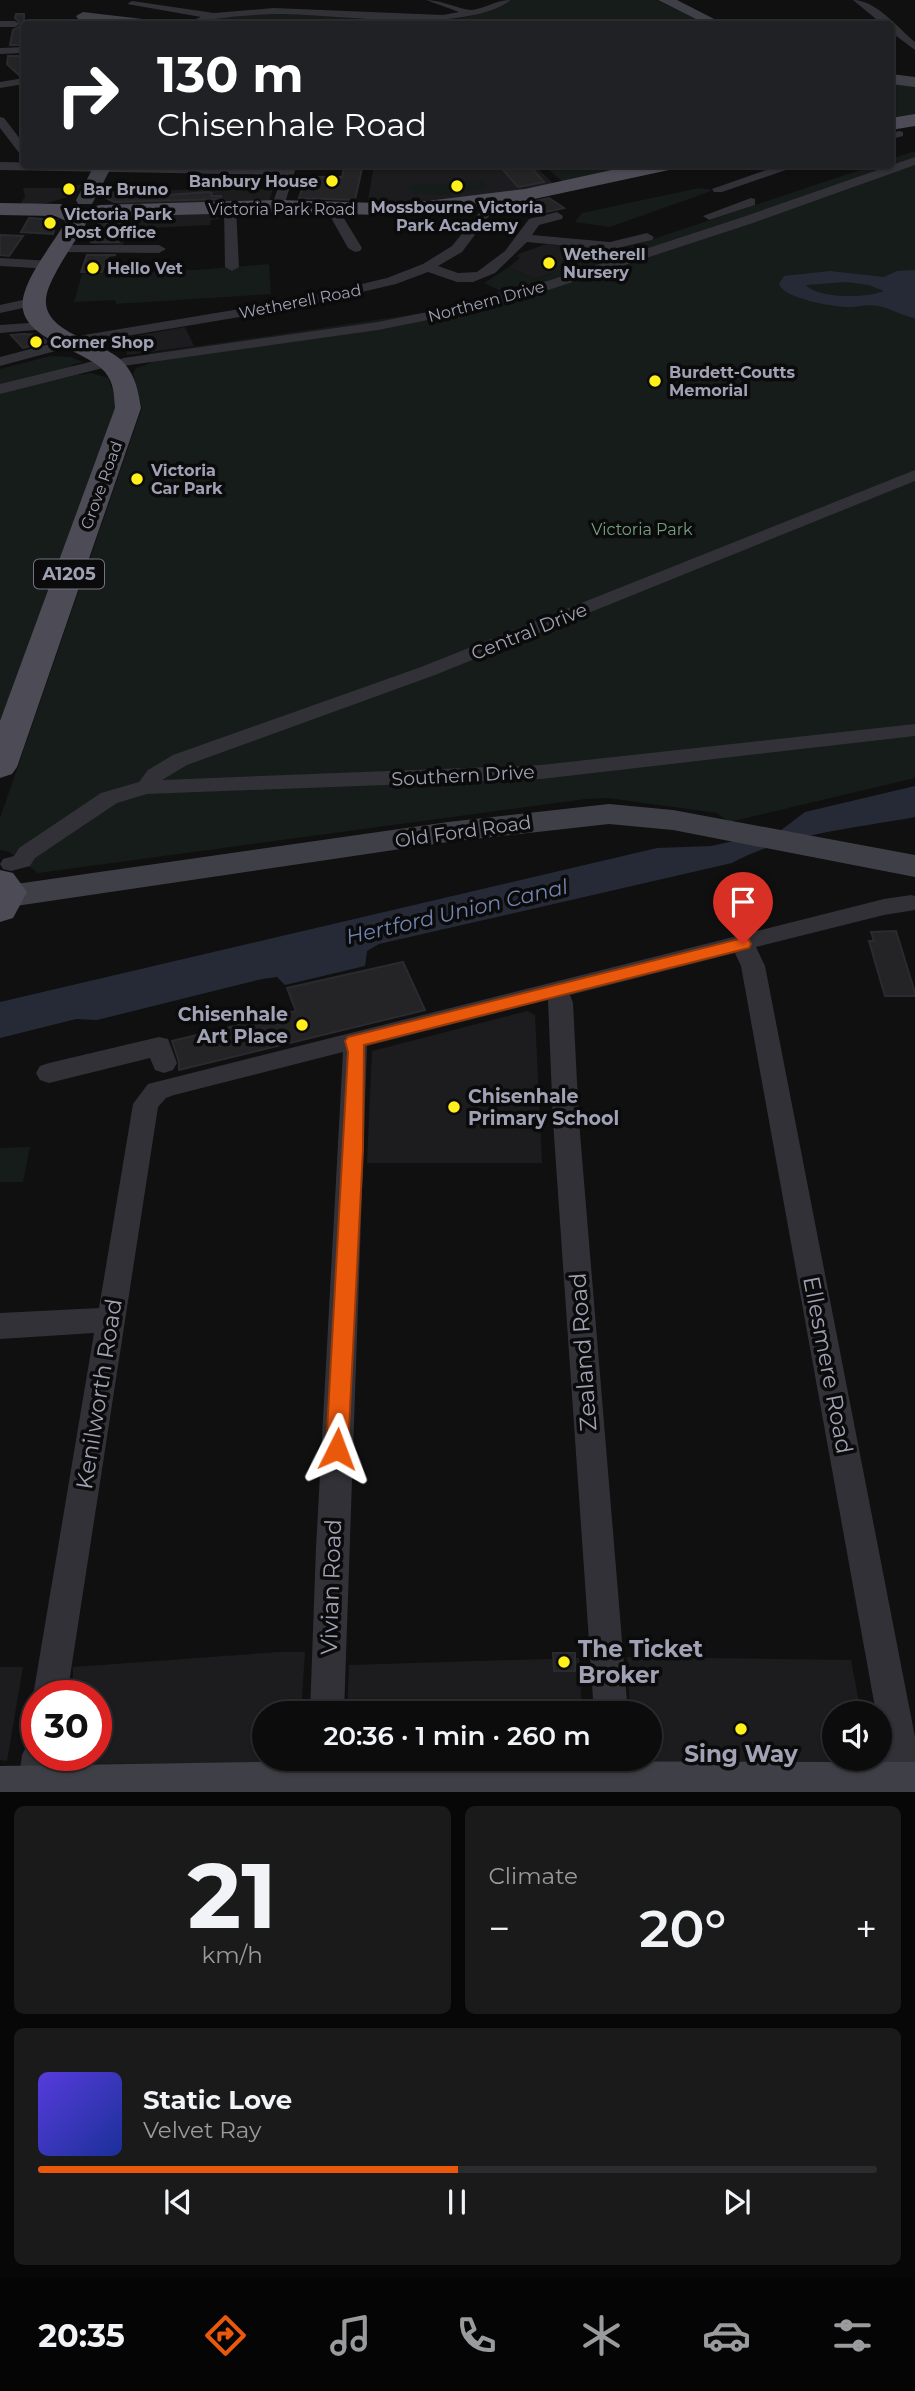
<!DOCTYPE html>
<html lang="en">
<head>
<meta charset="utf-8">
<style>
  :root { --surface:#0c0c0d; --page:#1a1a1b; --text:#f1f3f6; --muted:#9a9b9d; --line:#2c2c2e; --accent:#ea580c }
  body { margin:0; font-family:Montserrat,sans-serif; background:var(--page); color:var(--text); height:100vh; display:flex; flex-direction:column; font-size:26px; white-space:nowrap }
  * { box-sizing:border-box; margin:0 }
  p { font-size:23px; color:var(--muted) }
  .icon { flex:none; width:38px; height:38px; fill:none; stroke:currentColor; stroke-width:2; stroke-linecap:round; stroke-linejoin:round }
  .map { position:relative; height:1792px; overflow:hidden }
  .panel { display:flex; flex-direction:column; gap:14px; padding:14px; background:#070707; flex:1 }
  .panel>* { flex:none }
  .banner { position:absolute; left:21px; top:21px; width:873px; height:147px; border-radius:7px; box-shadow:0 2px 5px #0004,0 0 0 2px var(--line); background:#202124; color:#fff; overflow:hidden }
  .fabs { position:absolute; left:822px; top:1701px; display:grid; gap:14px }
  .fabs a { display:grid; place-items:center; width:70px; height:70px; border-radius:50%; background:var(--surface); box-shadow:0 2px 5px #0004,0 0 0 2px var(--line); font-size:35px }
  .speed { position:absolute; left:21px; top:1680px; display:flex; gap:14px; font-size:35px; font-weight:700; text-align:center }
  .speed>* { display:grid; place-content:center; width:91px; height:91px; border-radius:50%; background:var(--surface); box-shadow:0 2px 5px #0004,0 0 0 2px var(--line); line-height:1 }
  .speed .limit { border:10px solid #d22; background:#fff; color:#111 }
  .pin { position:absolute; display:grid; place-items:center; width:60px; height:60px; color:#fff; margin:-72px -30px; border-radius:50% 50% 50% 0; rotate:-45deg; box-shadow:0 0 7px #0007 }
  .pin .icon { rotate:45deg }
  .me { position:absolute; width:77px; margin:-38px; rotate:3deg; stroke-linejoin:round; filter:drop-shadow(0 0 5px #0008) }
  .turn { display:flex; align-items:center; gap:24px; height:147px; padding:0 21px; font-size:32px }
  .turn .icon { width:91px; height:91px; stroke-width:2.5 }
  .turn b { display:block; font-size:49px; line-height:60px }
  .big { font-size:52px; font-weight:600; line-height:1.1 }
  .panel .tile { flex:1; display:flex; flex-direction:column; justify-content:center; gap:10px; min-width:0; padding:0 24px; border-radius:10px; background:var(--page) }
  .panel .dial { align-items:center; gap:0 }
  .dial b { font-size:91px; line-height:1 }
  .song { display:flex; align-items:center; gap:21px }
  .cover { width:84px; height:84px; border-radius:10px; background:linear-gradient(135deg,hsl(250 70% 55%),hsl(230 70% 35%)) }
  .played { height:7px; border-radius:4px; background:linear-gradient(90deg,var(--accent) 50%,var(--line) 50%) }
  .keys { display:flex; justify-content:space-around; direction:ltr }
  .heat { display:flex; justify-content:space-between; align-items:center; font-size:38px; direction:ltr }
  .panel .tiles { flex:1; display:grid; gap:14px; grid-template-columns:1fr 1fr }
  .tile:last-child { grid-column:span 2 }
  .trip { position:absolute; left:252px; top:1701px; width:410px; height:70px; border-radius:35px; background:var(--surface); box-shadow:0 2px 5px #0004,0 0 0 2px var(--line); font-weight:600; line-height:70px; text-align:center }
  .tabs { display:flex; height:112px; justify-content:space-around; align-items:center; background:#050505; color:var(--muted) }
  .tabs .icon { width:49px; height:49px }
  .tabs .on { color:var(--accent) }
  .tabs b { font-size:32px; color:var(--text) }
  .map>svg:first-child { display:block }
  .built { fill:#1c1c1f }
  .green { fill:#161c19 }
  .water { fill:#262a36; fill-rule:evenodd }
  .building { fill:#242326; stroke:#2b2a2e; stroke-width:2 }
  .lines { fill:none; stroke-linecap:round; stroke-linejoin:round }
  .street { fill:#313137; fill-rule:evenodd }
  .secondary { fill:#3f3f47; fill-rule:evenodd }
  .primary { fill:#4d4c56; fill-rule:evenodd }
  .route { fill:#ea580c; stroke:#983908; stroke-width:2 }
  .poi-dot { fill:#ffef1a; stroke:#0b0b0c; stroke-width:2.5 }
  .labels { text-anchor:middle; stroke-width:7; stroke-linejoin:round; paint-order:stroke }
  .far-poi-label { font-size:16px; font-weight:bold; fill:#a0a1b4; stroke:#0b0b0c; text-anchor:start }
  .far-street-label { font-size:16px; fill:#a0a1b4; stroke:#0b0b0c }
  .far-park-label { font-size:16px; fill:#75a083; stroke:#0b0b0c }
  .shield { fill:#0b0b0c; stroke:#737482; stroke-width:2 }
  .shield-label { font-size:18px; font-weight:bold; fill:#a0a1b4 }
  .street-label { font-size:19px; fill:#a0a1b4; stroke:#0b0b0c }
  .poi-label { font-size:19px; font-weight:bold; fill:#a0a1b4; stroke:#0b0b0c; text-anchor:end }
  .water-label { font-size:21px; font-style:italic; fill:#7384b2; stroke:#0b0b0c }
  .near-street-label { font-size:23px; fill:#a0a1b4; stroke:#0b0b0c }
  .near-poi-label { font-size:23px; font-weight:bold; fill:#a0a1b4; stroke:#0b0b0c; text-anchor:start }
</style>
</head>
<body>
<div class="map">
<svg width="915" height="1793" viewBox="0 0 915 1793">
  <rect width="100%" height="100%" fill="#101011"/>
  <path class="built" d="M374,165H534L554,184L497,196L367,206Z
    M82,184L75,195L40,205H20L25,196L23,188H63Z
    M106,186L158,190L273,189L269,201L123,207L101,195Z
    M220,212V219L211,220L210,225L129,229L123,245L91,244L103,216Z
    M546,244L600,250L610,254L534,279L509,267L520,258L517,256L521,253Z
    M185,327L194,346L127,355L124,338Z
    M527,1011L535,1015L542,1163H367L372,1051Z
    M279,1652H305L301,1713H264V1759H297V1763L64,1764L65,1755H96V1696H73V1667Z
    M627,1657L851,1660L861,1713H835V1759L869,1761L633,1764V1759H649V1713H630Z
    M579,1658L582,1713H347L349,1665Z
    M0,1667H23L7,1761L0,1760Z
    M345,1759H585V1766H344Z"/>
  <path class="green" d="M512,0H656L708,24H195L220,15L318,13L449,20L471,16Z
    M891,82L915,86V115L903,118L891,117Z
    M915,151V778L729,822L717,813L607,798L586,799L38,873L9,852L0,850V818L142,408L133,374L136,368L151,363L145,354L429,312L467,303L501,291L484,283L509,267L534,279L875,165L891,164V159Z
    M543,165H646L563,182Z
    M480,181L484,182L486,188L448,195L413,194L408,186Z
    M699,188L714,190L610,227L575,222L582,213Z
    M269,264L271,294L116,304L115,300L74,302L82,274L196,270Z
    M50,356L71,357L83,362L71,365L79,375L91,373L108,378L118,405L0,728V369Z
    M30,1147L23,1182H0V1148Z"/>
  <path class="water" d="M915,270V318C901,316 891,308 878,306C869,304 859,307 850,307C834,307 784,299 779,284L784,276L830,271L884,277L897,271ZM846,282L869,285L884,291C868,298 818,299 806,285Z
    M915,786V817C857,828 784,834 732,863L379,944L367,951L365,966L285,985L277,977L262,979L97,1020L76,1019L0,1038V1002L657,848L711,846L780,831L805,812Z"/>
  <path class="building" d="M16,14H24V45H10L13,30L22,25L15,18Z
    M24,56V76H20L7,64L8,56Z
    M345,164H363L355,200L299,198L306,177H342Z
    M498,164H528L544,182L518,187Z
    M105,186H119L141,197L208,192L212,193L211,196H221V199L114,202L100,195Z
    M549,198L564,208L542,213L532,202Z
    M29,218L57,220L53,234L21,232Z
    M99,223H124L119,242H91Z
    M0,235L23,236L9,256L0,255Z
    M87,255H116L108,256L102,272H81Z
    M24,334L38,335L48,342L23,348L11,335Z
    M896,931L915,993V996H885L869,941H874L871,932Z
    M403,962L425,1010L179,1070V1062L172,1041L296,1011L287,988Z
    M553,1653H575V1671H554Z"/>
  <g class="lines">
    <path class="street" d="M426,0C442,0 461,10 471,10C485,9 495,0 511,0C462,36 335,13 273,14C253,15 234,16 214,19C203,21 194,25 183,24L201,17L127,4L132,1L214,13L274,8L443,15L459,12Z
      M853,0C876,0 898,28 915,42V50L891,32V24H882Z
      M0,21H15L20,24L15,27H0Z
      M24,47V53L0,54V48Z
      M24,78V84L0,88V82Z
      M0,117L4,118L24,144V154H20L0,128Z
      M899,131L903,132V136L891,139V133Z
      M915,157V165L753,223L527,297L478,310L378,330L123,366L116,362L123,358L378,322L472,303L517,291L743,217Z
      M0,162L284,167L285,164H297L284,206L278,210L272,206L282,175L0,170Z
      M783,164H803L722,192H714L712,189Z
      M485,197L489,198L495,208L462,252L438,266L458,273L477,272L505,251L529,219L557,212L563,216L562,219L539,225L532,235L610,242L647,233L654,237L652,240L610,250L527,242L495,273L473,282H457L428,272L396,284L294,308L85,343L0,366V357L84,335L294,300L387,278L423,264L452,246L483,208L479,201Z
      M751,198L755,199V205L709,220L703,216Z
      M331,203L337,207L362,248L360,251L355,252L348,248L325,207Z
      M230,204L236,208L239,267L232,271L225,267L224,208Z
      M62,245H159L166,249L159,253L57,252L55,249Z
      M0,258L51,261L58,265L51,269L0,266Z
      M32,298L39,302L37,305L0,313V305Z
      M42,322L49,326L47,329L0,333V325Z
      M98,360L103,362L106,365L103,368L0,394V384Z
      M915,470V481L435,675L187,765L162,780L541,765L915,724V736L541,779L147,794L117,803L35,858L30,866L11,871L3,869L0,864L3,859L14,856L19,848L101,793L139,782L148,770L173,755L421,667Z
      M911,895L915,896V910L884,915L756,947L765,966L915,1737V1793H891L889,1788L880,1739V1713H876L741,966L735,953L570,995L573,1003L579,1121L628,1713H594L553,1121L548,1000L367,1046L344,1713H310L316,1548L343,1052L174,1095L166,1098L158,1107L67,1696H37V1706L33,1696L94,1333L0,1339V1313L99,1308L133,1104L148,1084L884,899Z
      M159,1037L168,1039L177,1063L173,1070L164,1073L155,1070L150,1058L49,1083L40,1080L36,1073L40,1066L49,1063Z
      M37,1739V1755H58L52,1791L17,1793L22,1755L28,1743Z"/>
    <path class="secondary" d="M658,0H677L724,24H706Z
      M83,12L151,20L158,24H118L78,19L76,16Z
      M891,74L915,77V87L891,84Z
      M95,164H113L92,204H78L76,200Z
      M609,804L673,810L915,855V877L673,830L609,824L448,842L9,907L0,905V887L9,885L448,822Z
      M325,1761L915,1762V1793H0V1766Z"/>
    <path class="primary" d="M915,114V126L891,130V118Z
      M639,164H678L669,170L525,201L427,213L378,215L278,212L103,217L87,222C76,240 52,274 47,293C37,332 97,339 120,359C135,373 138,389 141,408L17,767L12,774L0,778V721L115,408C114,395 114,383 105,372C83,346 8,339 25,291C32,269 54,242 66,221L55,216L0,215V203L60,204L79,210L100,205L278,200L378,203L427,201L525,189Z
      M0,870L13,873L27,892L13,918L0,922Z"/>
  </g>
  <path class="route" d="M743,938L749,940L751,944L749,948L364,1045L363,1150L348,1449L345,1456L337,1459L330,1456L326,1449L348,1052L345,1041L348,1037Z"/>
  <g class="poi-dot">
    <circle cx="332" cy="181" r="7"/>
    <circle cx="457" cy="186" r="7"/>
    <circle cx="69" cy="189" r="7"/>
    <circle cx="50" cy="223" r="7"/>
    <circle cx="549" cy="263" r="7"/>
    <circle cx="93" cy="268" r="7"/>
    <circle cx="36" cy="342" r="7"/>
    <circle cx="655" cy="381" r="7"/>
    <circle cx="137" cy="479" r="7"/>
    <circle cx="302" cy="1025" r="7"/>
    <circle cx="454" cy="1107" r="7"/>
    <circle cx="564" cy="1662" r="7"/>
    <circle cx="741" cy="1729" r="7"/>
  </g>
  <g class="labels">
    <g class="far-poi-label">
      <text x="318" y="187" text-anchor="end">Banbury House</text>
      <text x="83" y="195">Bar Bruno</text>
      <text x="457" y="213" text-anchor="middle">Mossbourne Victoria<tspan x="457" dy="18">Park Academy</tspan></text>
      <text x="64" y="220">Victoria Park<tspan x="64" dy="18">Post Office</tspan></text>
      <text x="563" y="260">Wetherell<tspan x="563" dy="18">Nursery</tspan></text>
      <text x="107" y="274">Hello Vet</text>
      <text x="50" y="348">Corner Shop</text>
      <text x="669" y="378">Burdett-Coutts<tspan x="669" dy="18">Memorial</tspan></text>
      <text x="151" y="476">Victoria<tspan x="151" dy="18">Car Park</tspan></text>
    </g>
    <g class="far-street-label">
      <text x="282" y="215">Victoria Park Road</text>
      <text transform="translate(300 301) rotate(-11)" y="6">Wetherell Road</text>
      <text transform="translate(486 301) rotate(-15)" y="6">Northern Drive</text>
      <text transform="translate(101 485) rotate(-70)" y="6">Grove Road</text>
    </g>
    <g class="far-park-label">
      <text x="642" y="535">Victoria Park</text>
    </g>
    <rect class="shield" x="34" y="559.5" width="70" height="29" rx="5"/>
    <g class="shield-label">
      <text x="69" y="580">A1205</text>
    </g>
    <g class="street-label">
      <text transform="translate(529 631) rotate(-22)" y="7">Central Drive</text>
      <text transform="translate(463 775) rotate(-3)" y="7">Southern Drive</text>
      <text transform="translate(463 831) rotate(-8)" y="7">Old Ford Road</text>
    </g>
    <g class="poi-label">
      <text x="288" y="1021">Chisenhale<tspan x="288" dy="22">Art Place</tspan></text>
      <text x="468" y="1103" text-anchor="start">Chisenhale<tspan x="468" dy="22">Primary School</tspan></text>
    </g>
    <g class="water-label">
      <text transform="translate(457 912) rotate(-13)" y="7">Hertford Union Canal</text>
    </g>
    <g class="near-street-label">
      <text transform="translate(583 1352) rotate(-94)" y="8">Zealand Road</text>
      <text transform="translate(828 1365) rotate(79)" y="8">Ellesmere Road</text>
      <text transform="translate(99 1394) rotate(-81)" y="8">Kenilworth Road</text>
      <text transform="translate(331 1587) rotate(-88)" y="8">Vivian Road</text>
    </g>
    <g class="near-poi-label">
      <text x="578" y="1657">The Ticket<tspan x="578" dy="26">Broker</tspan></text>
      <text x="741" y="1762" text-anchor="middle">Sing Way</text>
    </g>
  </g>
</svg>
<div class="fabs">
<a><svg class="icon" aria-label="sound" viewBox="0 0 24 24"><path d="M4 9h4l5-4v14l-5-4H4zM17 9q2 3 0 6"/></svg></a>
</div>
<div class="speed"><div class="limit">30</div></div>
<div class="pin" style="left:743px;top:944px;background:#d93025"><svg class="icon" aria-label="arrive" viewBox="0 0 24 24"><path d="M6 21V4h12l-3 4 3 4H6"/></svg></div>
<svg class="me" style="left:337px;top:1449px" viewBox="-20 -20 40 40"><path d="M0-17L14 15 0 8-14 15z" fill="#ea580c" stroke="#fff" stroke-width="4"/></svg>
<div class="trip">20:36 · 1 min · 260 m</div>
<div class="banner">
<div class="turn"><svg class="icon" aria-label="right" viewBox="0 0 24 24"><path d="M7 20v-9h11M14 6l5 5-5 5"/></svg><div><b>130 m</b>Chisenhale Road</div></div>
</div>
</div>
<section class="panel">
<div class="tiles">
<div class="tile dial"><b>21</b><p>km/h</p></div>
<div class="tile"><p>Climate</p>
<div class="heat"><a>−</a><b class="big">20°</b><a>+</a></div>
</div>
<div class="tile">
<div class="song"><i class="cover"></i><div><b>Static Love</b><p>Velvet Ray</p></div></div>
<div class="played"></div>
<div class="keys"><svg class="icon" aria-label="previous" viewBox="0 0 24 24"><path d="M18 5L8 12l10 7zM5 5v14"/></svg><svg class="icon" aria-label="pause" viewBox="0 0 24 24"><path d="M8 5v14M16 5v14"/></svg><svg class="icon" aria-label="next" viewBox="0 0 24 24"><path d="M6 5l10 7-10 7zM19 5v14"/></svg></div>
</div>
</div>
</section>
<nav class="tabs">
<b>20:35</b>
<svg class="icon on" aria-label="directions" viewBox="0 0 24 24"><path d="M12 3l9 9-9 9-9-9zM9 14v-3h6M13 9l2 2-2 2"/></svg>
<svg class="icon" aria-label="music" viewBox="0 0 24 24"><path d="M9 18V5l10-2v13"/><circle cx="6" cy="18" r="3"/><circle cx="16" cy="16" r="3"/></svg>
<svg class="icon" aria-label="phone" viewBox="0 0 24 24"><path d="M5 4h4l2 5-3 2q2 4 5 5l2-3 5 2v4C11 20 4 13 5 4z"/></svg>
<svg class="icon" aria-label="climate" viewBox="0 0 24 24"><path d="M12 3v18M4 7l16 10M4 17L20 7"/></svg>
<svg class="icon" aria-label="car" viewBox="0 0 24 24"><path d="M5 17H2v-5l4-1 3-4h7l3 4 3 1v5h-3M9 17h6M6 11h13"/><circle cx="7" cy="17" r="2"/><circle cx="17" cy="17" r="2"/></svg>
<svg class="icon" aria-label="filters" viewBox="0 0 24 24"><path d="M4 7h16M4 17h16"/><circle cx="9" cy="7" r="2"/><circle cx="15" cy="17" r="2"/></svg>
</nav>
</body>
</html>
